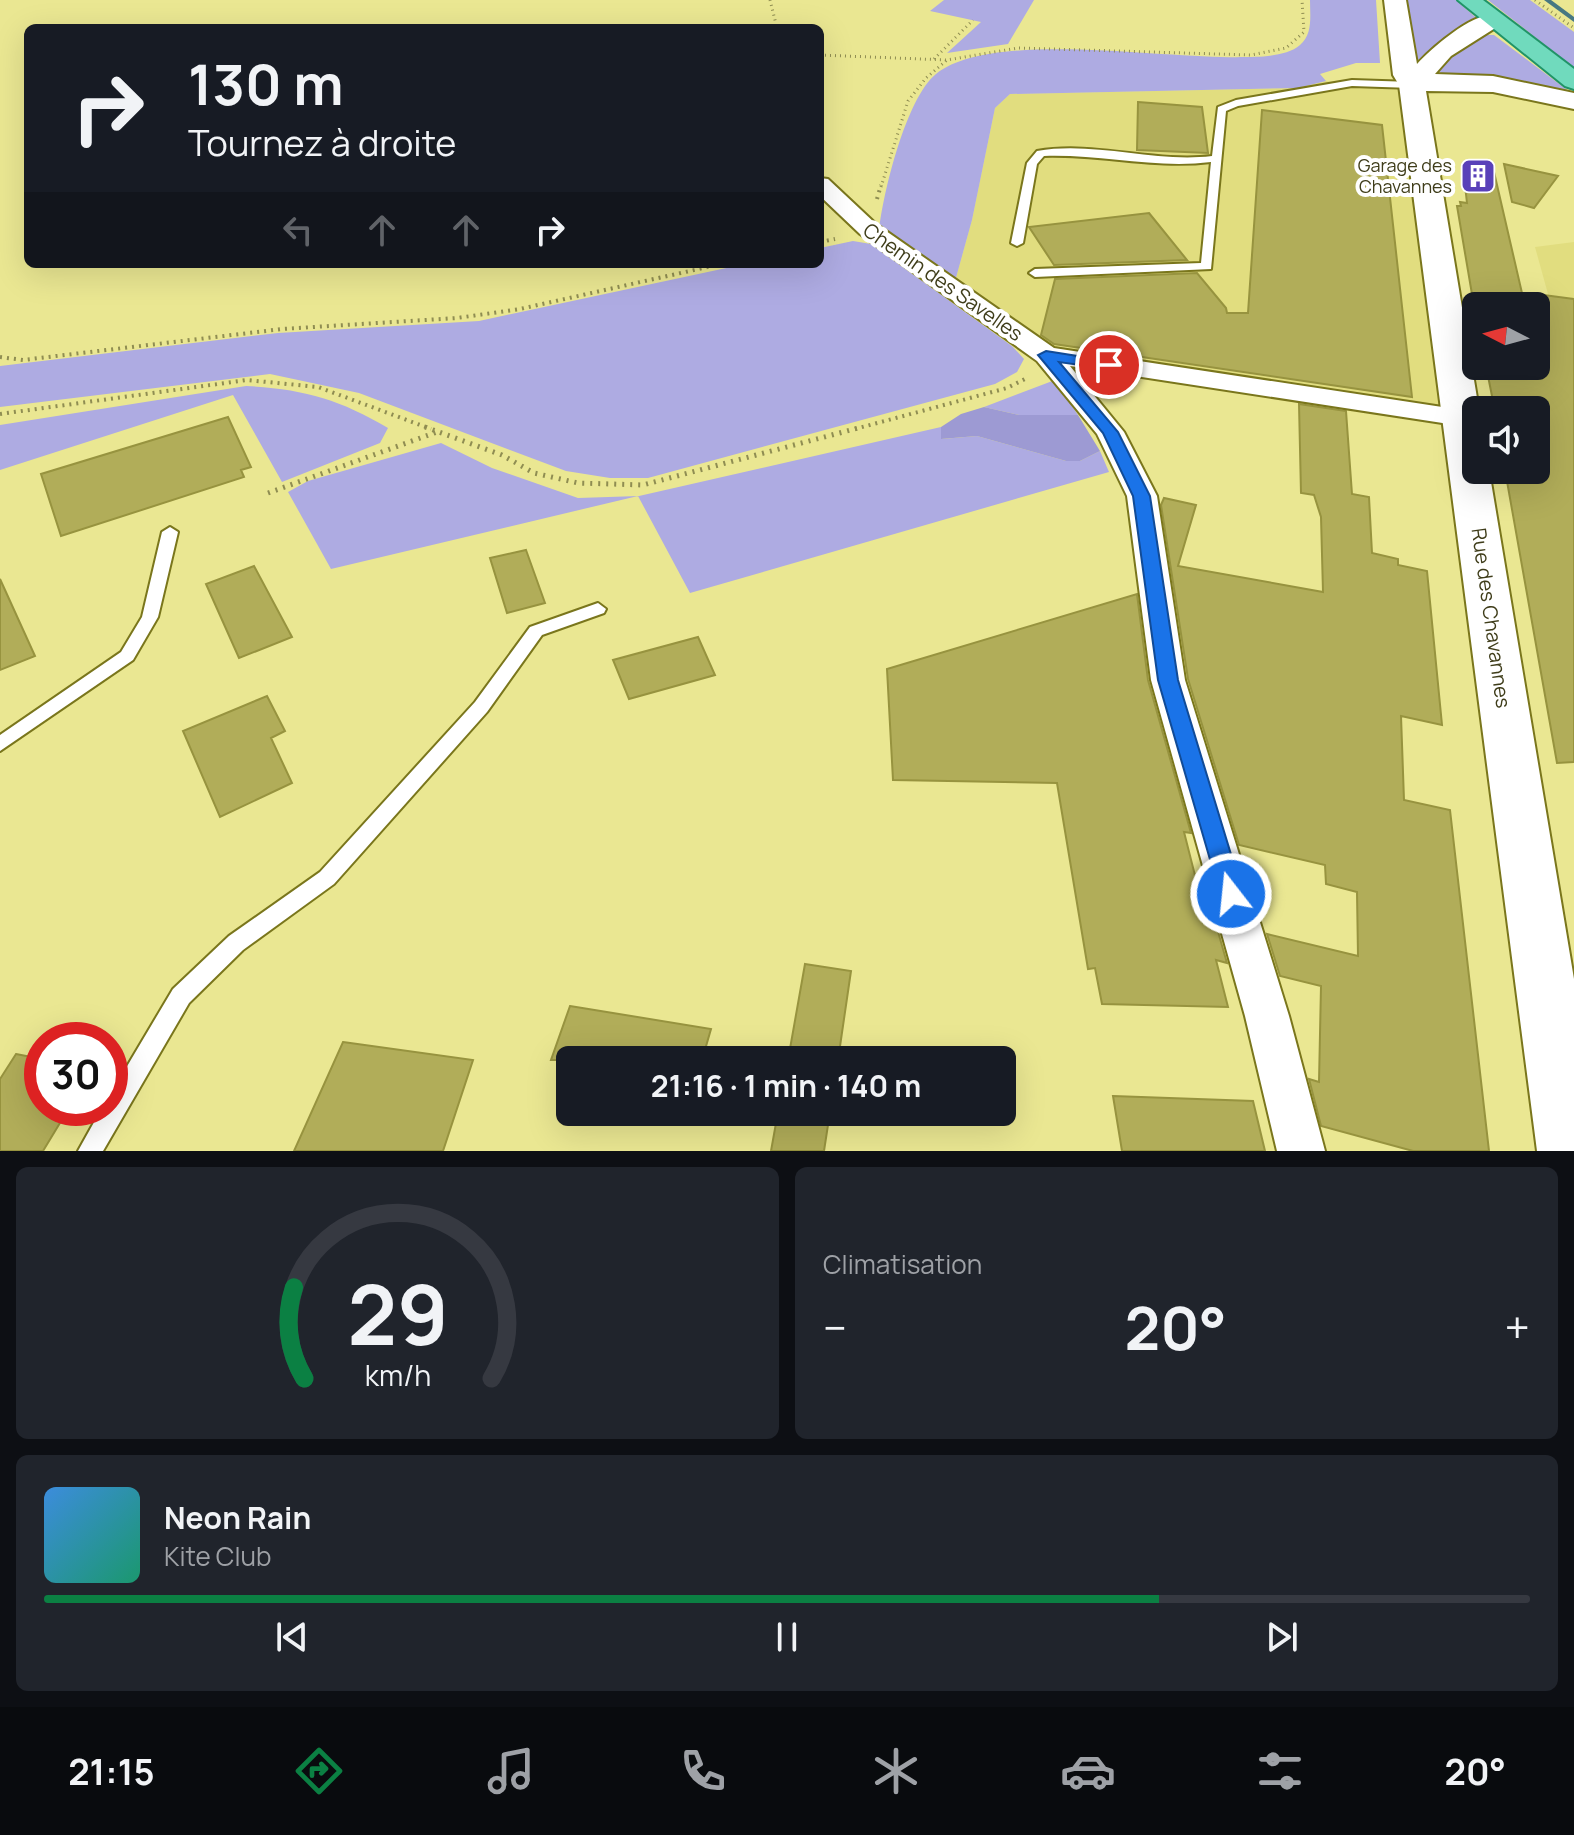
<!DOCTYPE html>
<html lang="fr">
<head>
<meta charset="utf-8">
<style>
  :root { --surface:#171b24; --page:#20242c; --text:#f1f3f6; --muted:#9ea1a6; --line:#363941; --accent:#0b8043 }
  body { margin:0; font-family:Manrope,sans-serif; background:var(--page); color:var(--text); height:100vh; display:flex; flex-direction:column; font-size:30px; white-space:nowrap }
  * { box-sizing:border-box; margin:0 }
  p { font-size:26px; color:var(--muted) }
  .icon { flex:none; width:44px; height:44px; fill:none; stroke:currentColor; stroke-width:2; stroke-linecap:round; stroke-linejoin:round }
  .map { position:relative; height:1151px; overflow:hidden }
  .drawer { display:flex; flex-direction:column; gap:16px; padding:16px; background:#0d0f14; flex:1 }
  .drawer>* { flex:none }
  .banner { position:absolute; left:24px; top:24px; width:800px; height:244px; border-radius:12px; box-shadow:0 8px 32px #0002; background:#171b24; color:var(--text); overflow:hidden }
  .needle { width:52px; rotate:276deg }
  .fabs { position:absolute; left:1462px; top:292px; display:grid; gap:16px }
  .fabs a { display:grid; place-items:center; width:88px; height:88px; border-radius:12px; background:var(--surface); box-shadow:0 8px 32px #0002; font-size:40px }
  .speed { position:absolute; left:24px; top:1022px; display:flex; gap:16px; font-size:40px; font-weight:700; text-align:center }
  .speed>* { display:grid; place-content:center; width:104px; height:104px; border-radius:50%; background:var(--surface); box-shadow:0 8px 32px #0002; line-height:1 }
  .speed .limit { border:12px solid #d22; background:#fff; color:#111 }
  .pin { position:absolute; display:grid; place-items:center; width:68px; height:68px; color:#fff; margin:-34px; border:4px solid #fff; border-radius:50%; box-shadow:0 2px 8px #0007 }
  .me { position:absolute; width:88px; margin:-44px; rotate:344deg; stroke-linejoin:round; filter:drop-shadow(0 0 6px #0008) }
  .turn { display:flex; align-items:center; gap:28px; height:168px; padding:0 32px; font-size:36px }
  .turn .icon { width:104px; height:104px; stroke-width:2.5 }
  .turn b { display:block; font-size:56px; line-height:68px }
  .lanes { display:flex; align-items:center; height:76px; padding:0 32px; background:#0003; justify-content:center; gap:40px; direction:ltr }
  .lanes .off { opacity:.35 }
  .big { font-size:60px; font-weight:700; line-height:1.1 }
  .drawer .card { flex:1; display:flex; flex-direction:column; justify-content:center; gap:12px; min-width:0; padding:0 28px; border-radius:12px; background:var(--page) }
  .drawer .dial { align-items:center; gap:0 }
  .dial svg { height:208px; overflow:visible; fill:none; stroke:var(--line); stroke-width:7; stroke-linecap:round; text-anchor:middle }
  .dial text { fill:var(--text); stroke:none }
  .song { display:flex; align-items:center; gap:24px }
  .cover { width:96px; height:96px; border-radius:12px; background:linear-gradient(135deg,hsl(210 70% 55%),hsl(160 70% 35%)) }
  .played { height:8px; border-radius:4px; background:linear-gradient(90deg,var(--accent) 75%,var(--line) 75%) }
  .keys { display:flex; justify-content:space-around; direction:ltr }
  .heat { display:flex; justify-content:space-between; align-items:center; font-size:44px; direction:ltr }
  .drawer .tiles { flex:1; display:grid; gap:16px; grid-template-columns:1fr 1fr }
  .card:last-child { grid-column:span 2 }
  .trip { position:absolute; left:556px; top:1046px; width:460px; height:80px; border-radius:12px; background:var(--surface); box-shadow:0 8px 32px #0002; font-weight:700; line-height:80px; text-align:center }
  .tab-bar { display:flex; height:128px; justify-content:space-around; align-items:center; background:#090b0e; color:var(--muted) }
  .tab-bar .icon { width:56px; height:56px }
  .tab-bar .active { color:var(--accent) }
  .tab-bar b { font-size:36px; color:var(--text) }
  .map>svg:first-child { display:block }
  .built { fill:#e1dd7f }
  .green { fill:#aeabe2 }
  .forest { fill:#9d9ad3 }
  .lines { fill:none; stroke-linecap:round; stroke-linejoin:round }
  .stream { fill:#477882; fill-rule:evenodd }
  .building { fill:#b1ad59; stroke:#97933f; stroke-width:2 }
  .service-casing { stroke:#7a761c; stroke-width:4 }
  .minor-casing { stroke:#7a761c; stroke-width:4 }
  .secondary-casing { stroke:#7a761c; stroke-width:4 }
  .primary-casing { stroke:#209367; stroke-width:4 }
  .path-far2 { stroke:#8f8d52; stroke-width:3; stroke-dasharray:1 4; stroke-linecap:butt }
  .path-far1 { stroke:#8f8d52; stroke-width:4; stroke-dasharray:2 5; stroke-linecap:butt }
  .path { stroke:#8f8d52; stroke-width:5; stroke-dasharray:2 6; stroke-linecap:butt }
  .service { fill:#fff; fill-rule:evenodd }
  .minor { fill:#fff; fill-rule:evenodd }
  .secondary { fill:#fff; fill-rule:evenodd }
  .primary { fill:#70dabd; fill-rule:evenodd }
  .route { fill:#1a73e8; stroke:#114b97; stroke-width:2 }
  .labels { text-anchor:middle; stroke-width:8; stroke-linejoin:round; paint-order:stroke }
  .far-poi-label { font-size:18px; fill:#3f3d1a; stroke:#fff; text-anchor:end }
  .street-label { font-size:20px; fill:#3f3d1a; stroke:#fff }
</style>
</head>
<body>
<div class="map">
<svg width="1574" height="1151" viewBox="0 0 1574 1151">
  <rect width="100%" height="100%" fill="#eae792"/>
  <path class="built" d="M1326,81L1404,91L1450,411L1054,350L954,285L972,220L995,108L1010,94L1298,88Z
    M1574,242V388L1535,247Z"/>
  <path class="green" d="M944,0H1034L1008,44L947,53L981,22L930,11Z
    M1310,0H1376L1380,63H1356L1320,74L1326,81L1298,88L1010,94L995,108L972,220L954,285L879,231C883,193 906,98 936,74C992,29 1167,60 1241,57C1258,57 1286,57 1300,45C1313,34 1310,16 1310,0Z
    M1402,0H1456L1481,22L1436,45L1422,60L1412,59Z
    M1488,0H1530L1574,32V68Z
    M1486,35H1494L1574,95L1442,74L1435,67L1467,42Z
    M853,241L871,244L1012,346L1024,359L1017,372L995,384L648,478H610L566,471L359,393L270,374L0,407V366L278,333L479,321L745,264H820V248Z
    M1055,380L1078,415H1019L984,407Z
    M246,386C303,389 339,399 388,428L380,443L282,482L233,395L0,470V425Z
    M941,427L942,439L977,436L1066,461H1080L1100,451L1109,472L690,593L638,496L331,569L288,492L308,481L441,443L492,468L578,498L639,496Z"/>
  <path class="forest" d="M984,407L1019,415H1078L1100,451L1080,461H1066L977,436L941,439V427L961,414Z"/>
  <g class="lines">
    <path class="stream" d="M1544,0H1551L1574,17V22Z"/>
  </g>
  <path class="building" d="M1138,102L1202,107L1208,153L1137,150Z
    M1262,110L1382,125L1412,397L1054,344L1041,335L1055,279L1197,273L1226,308L1227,313H1248Z
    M1504,164L1558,176L1534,208L1512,202Z
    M1463,168L1494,172L1525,306H1474L1457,206H1461L1460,202L1467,203Z
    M1149,213L1187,260L1054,265L1029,227Z
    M1536,294L1574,299V762L1557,763L1505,470H1536V408L1493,401L1486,366H1536Z
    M1299,404L1346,411L1352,494L1369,497L1372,553L1398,559V565L1427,571L1442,725L1401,716L1404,800L1450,810L1489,1151H1413L1321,1126L1309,1079L1319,1082L1321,986L1280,976L1267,934L1358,956L1357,892L1326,884L1325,865L1239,845L1188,679L1161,505L1164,498L1196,505L1178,566L1323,592L1321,517L1314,495L1301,493Z
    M228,417L251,467L241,470L244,477L61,536L41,474Z
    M526,550L545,603L507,613L490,558Z
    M254,566L292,637L239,658L206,584Z
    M0,579L35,656L0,670Z
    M1137,594L1148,680L1191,833L1184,832L1206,919L1215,921L1227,963L1216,960L1228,1007L1102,1004L1095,968L1088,969L1057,783L893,780L887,669Z
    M698,637L715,675L629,699L613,660Z
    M267,696L285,731L271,738L292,783L220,817L183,731Z
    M805,964L851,971L838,1060H788Z
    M570,1006L711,1029L702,1060H551Z
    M343,1042L473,1060L443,1151H294Z
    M16,1054L42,1059V1108H69L43,1151H0V1079Z
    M1113,1096L1253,1101L1265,1151H1122Z
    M778,1112H830L824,1151H771Z"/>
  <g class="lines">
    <defs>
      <path id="service" d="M1352,80L1412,82L1417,85L1412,88L1352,86L1238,106L1226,111L1211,269L1035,277L1029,273L1035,269L1201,263L1211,162C1155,169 1100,154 1044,156L1037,164L1023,243L1017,246L1011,243L1027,163L1037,151C1095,141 1154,163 1212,156L1218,107L1236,100Z
        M170,527L178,532L158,617L133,660L0,751V735L121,652L142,617L162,532Z
        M598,603L606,609L604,613L542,635L487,712L334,884L243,950L189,1003L103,1151H78L102,1108H110V1095L173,989L229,936L320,872L475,702L530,627Z"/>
      <path id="minor" d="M820,178L828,179L876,224L1054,348L1462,410L1472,412L1476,418L1472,424L1462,426L1070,366L1124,432L1157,496L1185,680L1289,1016L1325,1151H1277L1245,1016L1151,680L1127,496L1097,434L1037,361L860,234L820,196Z"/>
      <path id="secondary" d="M1384,0H1406L1417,64C1433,47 1476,9 1500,15L1504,20L1500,25L1451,56L1435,74L1493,76L1574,93V109L1493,92L1426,91L1479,410H1476V470H1489L1574,979V1151H1537L1399,85L1393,75Z"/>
      <path id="primary" d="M1458,0H1483L1574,69V89L1565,86Z"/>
    </defs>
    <use href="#service" class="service-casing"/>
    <use href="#minor" class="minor-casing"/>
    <use href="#secondary" class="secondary-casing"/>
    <use href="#primary" class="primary-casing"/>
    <path class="path-far2" d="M770,0L777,28
      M1535,0L1574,28
      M820,55L947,60
      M934,59L973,20
      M881,187L908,101L926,78L947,60L1018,48L1251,55L1286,48L1304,32L1302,0"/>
    <path class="path-far1" d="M877,199L881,185
      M820,242L835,239
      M0,357L23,360L282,329L457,318L520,309L721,264
      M0,414L247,380L318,387L431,429
      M855,429L1007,388L1027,378"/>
    <path class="path" d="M425,427L502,455L534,473L578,483L643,485L862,427
      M268,493L437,432"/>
    <use href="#service" class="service"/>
    <use href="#minor" class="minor"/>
    <use href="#secondary" class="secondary"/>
    <use href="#primary" class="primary"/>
  </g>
  <path class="route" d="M1046,351L1109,361L1116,365L1109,369L1059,362L1118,432L1150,496L1178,680L1243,894L1239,901L1231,904L1223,901L1220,894L1158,680L1133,496L1103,433L1038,355Z"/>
  <defs>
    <symbol id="building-square" viewBox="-11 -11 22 22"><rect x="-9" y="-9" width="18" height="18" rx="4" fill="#5941b9" stroke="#fff"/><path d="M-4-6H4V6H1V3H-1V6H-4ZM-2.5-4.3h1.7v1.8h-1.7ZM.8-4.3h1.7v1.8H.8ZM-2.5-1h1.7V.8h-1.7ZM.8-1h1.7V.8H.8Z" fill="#fff"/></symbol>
  </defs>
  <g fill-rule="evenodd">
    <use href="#building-square" x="1458" y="156" width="40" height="40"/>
  </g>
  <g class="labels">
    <g class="far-poi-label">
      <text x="1452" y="172">Garage des<tspan x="1452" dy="21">Chavannes</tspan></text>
    </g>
    <g class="street-label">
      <text transform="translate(943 282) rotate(35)" y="7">Chemin des Savelles</text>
      <text transform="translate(1491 618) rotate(82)" y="7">Rue des Chavannes</text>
    </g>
  </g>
</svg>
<div class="fabs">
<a><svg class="needle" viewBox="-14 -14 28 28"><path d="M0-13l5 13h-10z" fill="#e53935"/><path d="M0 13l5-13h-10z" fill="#9ea1a6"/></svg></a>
<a><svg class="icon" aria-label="sound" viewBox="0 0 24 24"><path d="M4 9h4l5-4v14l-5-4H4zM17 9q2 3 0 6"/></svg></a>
</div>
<div class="speed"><div class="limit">30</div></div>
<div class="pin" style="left:1109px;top:365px;background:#d93025"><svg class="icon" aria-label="arrive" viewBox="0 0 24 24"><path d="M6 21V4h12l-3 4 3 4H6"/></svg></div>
<svg class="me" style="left:1231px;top:894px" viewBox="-20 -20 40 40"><circle r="17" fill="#1a73e8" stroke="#fff" stroke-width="3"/><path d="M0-11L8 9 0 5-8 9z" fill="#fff"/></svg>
<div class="trip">21:16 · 1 min · 140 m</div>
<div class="banner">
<div class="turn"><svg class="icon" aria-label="right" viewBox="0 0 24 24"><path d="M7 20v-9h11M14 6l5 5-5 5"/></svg><div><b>130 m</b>Tournez à droite</div></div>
<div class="lanes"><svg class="icon off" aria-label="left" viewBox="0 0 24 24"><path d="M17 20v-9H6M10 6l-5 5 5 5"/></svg><svg class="icon off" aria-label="ahead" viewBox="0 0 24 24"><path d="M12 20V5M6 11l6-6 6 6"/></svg><svg class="icon off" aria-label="ahead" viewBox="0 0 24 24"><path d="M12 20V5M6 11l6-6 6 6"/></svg><svg class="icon" aria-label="right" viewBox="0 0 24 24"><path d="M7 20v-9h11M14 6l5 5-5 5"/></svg></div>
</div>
</div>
<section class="drawer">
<div class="tiles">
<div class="card dial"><svg viewBox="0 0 100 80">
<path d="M14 69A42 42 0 1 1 86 69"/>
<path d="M14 69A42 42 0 0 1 10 34" stroke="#0b8043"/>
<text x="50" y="56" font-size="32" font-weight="700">29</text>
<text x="50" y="72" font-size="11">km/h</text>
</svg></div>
<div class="card"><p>Climatisation</p>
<div class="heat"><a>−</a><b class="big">20°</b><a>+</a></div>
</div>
<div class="card">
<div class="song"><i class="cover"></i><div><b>Neon Rain</b><p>Kite Club</p></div></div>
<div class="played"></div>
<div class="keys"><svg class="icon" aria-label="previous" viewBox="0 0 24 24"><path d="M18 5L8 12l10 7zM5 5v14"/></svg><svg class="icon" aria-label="pause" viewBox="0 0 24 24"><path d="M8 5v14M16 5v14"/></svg><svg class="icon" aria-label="next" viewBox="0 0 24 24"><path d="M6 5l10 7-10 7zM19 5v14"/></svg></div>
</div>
</div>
</section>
<nav class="tab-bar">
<b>21:15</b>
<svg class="icon active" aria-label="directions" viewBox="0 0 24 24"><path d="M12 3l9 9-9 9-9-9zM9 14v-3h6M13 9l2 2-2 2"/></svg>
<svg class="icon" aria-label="music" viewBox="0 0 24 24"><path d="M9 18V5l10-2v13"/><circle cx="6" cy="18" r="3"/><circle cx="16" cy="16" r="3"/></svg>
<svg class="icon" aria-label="phone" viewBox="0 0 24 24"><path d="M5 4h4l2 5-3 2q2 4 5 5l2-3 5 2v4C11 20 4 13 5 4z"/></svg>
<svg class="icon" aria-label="climate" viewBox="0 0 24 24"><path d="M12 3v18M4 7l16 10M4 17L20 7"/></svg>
<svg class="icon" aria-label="car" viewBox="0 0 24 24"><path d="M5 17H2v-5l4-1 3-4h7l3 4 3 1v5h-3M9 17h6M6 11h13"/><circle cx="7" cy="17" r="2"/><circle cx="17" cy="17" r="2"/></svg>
<svg class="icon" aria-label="filters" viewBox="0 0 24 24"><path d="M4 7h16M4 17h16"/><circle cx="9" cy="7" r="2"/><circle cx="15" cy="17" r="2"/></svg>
<b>20°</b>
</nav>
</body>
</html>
